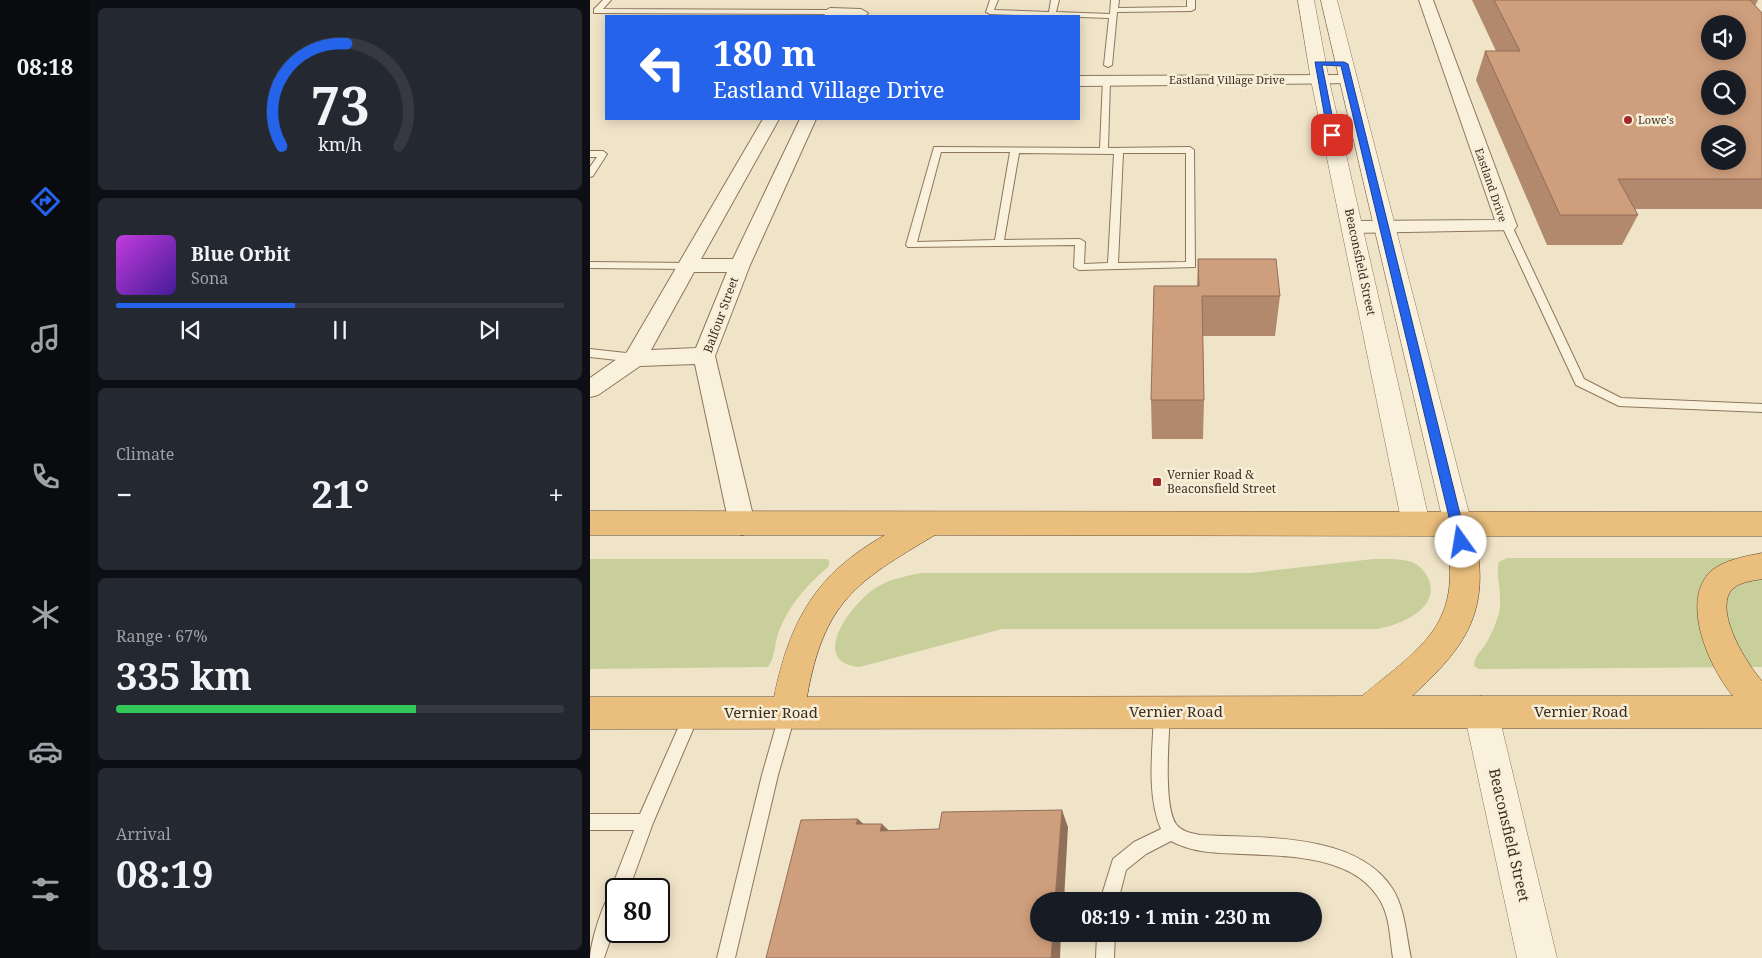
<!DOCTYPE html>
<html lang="en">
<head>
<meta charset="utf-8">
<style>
  :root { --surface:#171b24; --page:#242831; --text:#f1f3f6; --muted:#9ea1a6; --line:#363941; --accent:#2563eb }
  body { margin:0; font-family:"Noto Serif",serif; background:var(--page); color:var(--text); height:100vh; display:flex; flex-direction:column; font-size:19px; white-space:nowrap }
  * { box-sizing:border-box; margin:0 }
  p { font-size:16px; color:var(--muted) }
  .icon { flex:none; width:28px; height:28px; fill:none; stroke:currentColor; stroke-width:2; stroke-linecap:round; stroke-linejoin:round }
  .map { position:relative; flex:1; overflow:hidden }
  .sheet { display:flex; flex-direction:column; gap:8px; padding:8px; background:#0d0f14; width:500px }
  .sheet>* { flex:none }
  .hud { position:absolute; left:15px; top:15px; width:475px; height:105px; border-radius:0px; box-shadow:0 2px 12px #0003; background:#2563eb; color:#fff; overflow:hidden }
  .buttons { position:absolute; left:1111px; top:15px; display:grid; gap:10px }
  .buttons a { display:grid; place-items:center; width:45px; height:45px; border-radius:50%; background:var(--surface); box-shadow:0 2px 12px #0003; font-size:25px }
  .speed { position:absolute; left:15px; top:878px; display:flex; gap:10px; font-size:25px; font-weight:700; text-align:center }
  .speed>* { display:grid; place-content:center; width:65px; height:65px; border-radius:50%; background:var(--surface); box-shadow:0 2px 12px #0003; line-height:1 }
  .speed .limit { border:2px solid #111; border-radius:8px; background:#fff; color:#111 }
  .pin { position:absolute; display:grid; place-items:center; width:42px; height:42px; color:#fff; margin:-21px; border-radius:10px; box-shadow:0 2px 8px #0006 }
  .me { position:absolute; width:55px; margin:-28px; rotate:347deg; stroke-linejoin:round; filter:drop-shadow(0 0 4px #0008) }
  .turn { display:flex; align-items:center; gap:18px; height:105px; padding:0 25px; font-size:22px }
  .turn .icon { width:65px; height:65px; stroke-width:2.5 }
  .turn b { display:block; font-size:35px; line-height:42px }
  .big { font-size:38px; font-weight:700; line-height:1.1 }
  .sheet .card { flex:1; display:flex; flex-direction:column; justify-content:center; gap:8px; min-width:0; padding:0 18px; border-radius:8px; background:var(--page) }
  .sheet .dial { align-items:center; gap:0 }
  .dial svg { height:130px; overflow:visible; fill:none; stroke:var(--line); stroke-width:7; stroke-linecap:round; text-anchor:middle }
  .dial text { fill:var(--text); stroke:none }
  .song { display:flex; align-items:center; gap:15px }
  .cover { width:60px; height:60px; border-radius:8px; background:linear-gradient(135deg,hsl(290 70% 55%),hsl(260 70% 35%)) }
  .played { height:5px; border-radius:2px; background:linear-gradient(90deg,var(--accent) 40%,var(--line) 40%) }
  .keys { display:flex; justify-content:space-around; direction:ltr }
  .heat { display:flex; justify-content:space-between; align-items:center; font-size:28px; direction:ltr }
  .charge { height:8px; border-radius:4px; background:linear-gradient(90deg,#34c759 67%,var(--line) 0) }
  .trip { position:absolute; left:440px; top:892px; width:292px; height:50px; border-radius:25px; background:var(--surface); box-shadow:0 2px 12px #0003; font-weight:700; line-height:50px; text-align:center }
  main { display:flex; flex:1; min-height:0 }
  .dock { display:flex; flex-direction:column; width:90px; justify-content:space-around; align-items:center; background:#090b0e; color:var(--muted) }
  .dock .icon { width:35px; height:35px }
  .dock .current { color:var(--accent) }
  .dock b { font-size:22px; color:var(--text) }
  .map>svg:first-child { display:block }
  .green { fill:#c9cf9b }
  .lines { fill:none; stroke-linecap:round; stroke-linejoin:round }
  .service-casing { stroke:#8d765c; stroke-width:2 }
  .minor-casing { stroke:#8d765c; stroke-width:2 }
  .tertiary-casing { stroke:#8d765c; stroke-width:1 }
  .trunk-casing { stroke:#5b4430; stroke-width:1 }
  .service { fill:#faf1dc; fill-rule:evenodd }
  .minor { fill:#faf1dc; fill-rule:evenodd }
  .tertiary { fill:#faf1dc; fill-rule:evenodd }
  .trunk { fill:#eabe7c; fill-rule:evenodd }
  .wall { fill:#b2896c }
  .shaded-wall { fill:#916f58 }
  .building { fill:#cf9f7d; stroke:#916f58; fill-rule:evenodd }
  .route { fill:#2563eb; stroke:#184099 }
  .poi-dot { fill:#9e2a2b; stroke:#f7eed8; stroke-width:2 }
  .labels { text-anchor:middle; stroke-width:5; stroke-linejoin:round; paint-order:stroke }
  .far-street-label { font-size:11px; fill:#3d2e20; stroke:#f7eed8 }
  .far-poi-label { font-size:11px; fill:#3d2e20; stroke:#f7eed8; text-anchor:start }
  .street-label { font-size:12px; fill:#3d2e20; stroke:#f7eed8 }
  .poi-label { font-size:12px; fill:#3d2e20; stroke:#f7eed8; text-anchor:start }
  .near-street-label { font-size:15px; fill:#3d2e20; stroke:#f7eed8 }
</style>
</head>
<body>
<main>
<nav class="dock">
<b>08:18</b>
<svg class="icon current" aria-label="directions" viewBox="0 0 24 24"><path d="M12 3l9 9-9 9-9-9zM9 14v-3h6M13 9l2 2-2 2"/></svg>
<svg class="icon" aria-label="music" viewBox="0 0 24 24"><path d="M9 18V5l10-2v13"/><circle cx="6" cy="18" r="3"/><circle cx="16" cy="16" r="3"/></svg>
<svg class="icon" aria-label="phone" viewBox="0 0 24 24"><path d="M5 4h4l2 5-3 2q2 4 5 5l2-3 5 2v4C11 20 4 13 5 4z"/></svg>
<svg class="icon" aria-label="climate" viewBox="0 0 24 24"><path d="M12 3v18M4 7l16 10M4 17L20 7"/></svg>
<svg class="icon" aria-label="car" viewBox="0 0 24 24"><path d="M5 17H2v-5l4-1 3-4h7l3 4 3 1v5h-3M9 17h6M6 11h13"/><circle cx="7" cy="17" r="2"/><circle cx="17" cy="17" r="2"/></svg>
<svg class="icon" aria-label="filters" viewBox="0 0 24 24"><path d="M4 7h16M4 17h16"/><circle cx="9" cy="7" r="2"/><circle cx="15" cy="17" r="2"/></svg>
</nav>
<section class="sheet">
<div class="card dial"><svg viewBox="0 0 100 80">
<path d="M14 69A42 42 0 1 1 86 69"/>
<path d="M14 69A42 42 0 0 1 54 6" stroke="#2563eb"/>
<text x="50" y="56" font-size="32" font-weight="700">73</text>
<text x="50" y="72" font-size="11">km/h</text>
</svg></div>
<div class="card">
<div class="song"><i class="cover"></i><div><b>Blue Orbit</b><p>Sona</p></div></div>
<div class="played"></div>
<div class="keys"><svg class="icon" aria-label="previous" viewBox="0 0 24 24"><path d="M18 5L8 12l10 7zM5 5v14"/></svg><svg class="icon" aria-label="pause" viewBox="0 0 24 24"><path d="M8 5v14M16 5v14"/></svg><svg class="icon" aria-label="next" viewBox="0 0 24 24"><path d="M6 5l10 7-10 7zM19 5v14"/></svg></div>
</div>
<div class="card"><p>Climate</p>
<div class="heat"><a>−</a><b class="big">21°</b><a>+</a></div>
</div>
<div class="card"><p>Range · 67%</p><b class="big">335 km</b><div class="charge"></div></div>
<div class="card"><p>Arrival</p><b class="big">08:19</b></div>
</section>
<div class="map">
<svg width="1172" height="958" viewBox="0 0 1172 958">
  <rect width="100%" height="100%" fill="#f0e4c8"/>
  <path class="green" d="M917,558H1172V667L889,669L884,666C884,655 892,651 897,642C902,633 906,623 909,613C913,595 905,574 909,562Z
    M0,559H237L240,562L238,567C217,585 199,605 189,631C185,642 185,658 178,667L0,669Z
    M783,559C796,559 809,558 822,562C828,564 835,571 838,578C852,608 810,625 787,629H412L270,667C216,663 263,601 287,587C300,579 316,576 331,573H661Z"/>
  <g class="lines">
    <defs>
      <path id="service" d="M13,0H21L13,9L240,10L244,12L240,14L4,13V9Z
        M400,0H408L404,10L459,12L461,0H469L466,12L520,14L521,0H529L528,8L597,7V0H605V9L601,11L527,12L522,65L518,67L514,65L519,18L400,14L396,12Z
        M513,79L520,81L518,148L600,147L604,150L605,267L489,270L484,267L485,245L318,247L316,245L344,147L510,148ZM351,152H420L405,240L327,242ZM429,153L524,154L518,263L494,264L495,242L490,239L414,240ZM533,153H596V262L528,263Z
        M0,151H13L17,154L3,176L0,177V167L7,157H0Z
        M917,223L922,226L994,379L1031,398L1172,404V412L1029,406L986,385L912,226Z
        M0,262L99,263L104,266L99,269L0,268Z
        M0,349L45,354L51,358L45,362L0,357Z
        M198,705L203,707L206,712L188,775L145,958H127L172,775L190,712L193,707Z
        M102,706L107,708L110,713L63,823L39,889H26V923L14,958H0C0,946 13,898 23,892L21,889L44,830H0V814H50L97,708Z
        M572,706L577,708L580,713C579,737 573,805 586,824C592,832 601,833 610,835C669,838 766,832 802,888C815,908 816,935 821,958H803C800,940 800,918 791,902C766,855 698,856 652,854C628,853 603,853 581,841L556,854L536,870L528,901H510L523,859L544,842L571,829C556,794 563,749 564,713L567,708Z
        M507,934H525L524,958H506Z"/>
      <path id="minor" d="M829,0H843L927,226L924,230L762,233L755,231L752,227L755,223L762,221L905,220Z
        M240,8L271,9L278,13L275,16L235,15L233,12Z
        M757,75L763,77L765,80L763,83L489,86V76Z
        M173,119H189L111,259H143L210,119H226L160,265L125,356L165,524L161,532L152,535L143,532L139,524L105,364L50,366L8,395L0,397V378L37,352ZM104,272H137L106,348L61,350Z"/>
      <path id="tertiary" d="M708,0H724L739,80L840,524L836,532L826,536L816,532L812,524L721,80Z
        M731,0H747L882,525L878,533L868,537L858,533L854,525Z
        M891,696L903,701L908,712L967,958H927L874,712L879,701Z"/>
      <path id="trunk" d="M0,511L1172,512V536H885C901,611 876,647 822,696H1143C1120,669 1089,601 1121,571C1134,560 1156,556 1172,553V579C1162,581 1147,582 1140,592C1126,615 1157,664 1172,681V728L0,729V697H184C200,620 226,574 295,535H0ZM345,535L856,536C873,624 834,645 772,696L217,697C234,601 266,582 345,535Z"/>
    </defs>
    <use href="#service" class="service-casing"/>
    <use href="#minor" class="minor-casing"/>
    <use href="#tertiary" class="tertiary-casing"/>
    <use href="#trunk" class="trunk-casing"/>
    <use href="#service" class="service"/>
    <use href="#minor" class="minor"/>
    <use href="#tertiary" class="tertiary"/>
    <use href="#trunk" class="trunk"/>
  </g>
  <path class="wall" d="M882,0H1168L1165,6L1172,13V209H1045L1048,215L1032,245H957L886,80L895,51H906Z
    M608,259L690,296L685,336H613L614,400L613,439H562L561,400L607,286Z"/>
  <path class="shaded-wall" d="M472,810L478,827L474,901H465Z
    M268,819L286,835L266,824Z
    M292,824L309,840L290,831Z
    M463,934H471L470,958H461Z"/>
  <path class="building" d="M904,0H1160L1172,13V179H1028L1048,215H970L895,51H930ZM1120,24H1148V51H1120ZM1120,79H1148V106H1120ZM1120,134H1148V161H1120Z
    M608,259H686L690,296H612L614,400H561L564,286H609Z
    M472,810L465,901H449V934H463L461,958H176L211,820L268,819L266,824H292L290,831L349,829L352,812Z"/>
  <path class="route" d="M725,62H754L758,64L877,542L871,547L865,542L751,66L732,65L746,135L742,137L738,135Z"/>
  <g class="poi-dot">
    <circle cx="1038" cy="120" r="5"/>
    <rect x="562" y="477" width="10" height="10" rx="2.5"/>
  </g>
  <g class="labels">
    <g class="far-street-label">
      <text x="637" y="84">Eastland Village Drive</text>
      <text transform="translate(901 185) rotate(71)" y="4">Eastland Drive</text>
    </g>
    <g class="far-poi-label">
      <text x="1048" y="124">Lowe's</text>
    </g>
    <g class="street-label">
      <text transform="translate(770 262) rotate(78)" y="4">Beaconsfield Street</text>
      <text transform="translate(131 315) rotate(-70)" y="4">Balfour Street</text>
    </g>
    <g class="poi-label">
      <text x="577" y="479">Vernier Road &amp;<tspan x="577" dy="14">Beaconsfield Street</tspan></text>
    </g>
    <g class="near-street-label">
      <text x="586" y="717">Vernier Road</text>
      <text x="991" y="717">Vernier Road</text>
      <text x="181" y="718">Vernier Road</text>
      <text transform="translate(919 835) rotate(77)" y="5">Beaconsfield Street</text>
    </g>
  </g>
</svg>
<div class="buttons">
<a><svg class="icon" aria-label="sound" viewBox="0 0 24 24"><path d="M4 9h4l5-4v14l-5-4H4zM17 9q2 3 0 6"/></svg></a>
<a><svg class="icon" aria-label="search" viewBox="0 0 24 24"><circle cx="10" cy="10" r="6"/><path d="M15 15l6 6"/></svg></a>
<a><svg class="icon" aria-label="layers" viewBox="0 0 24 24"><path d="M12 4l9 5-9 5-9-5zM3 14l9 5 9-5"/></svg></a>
</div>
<div class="speed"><div class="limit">80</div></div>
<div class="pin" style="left:742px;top:135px;background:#d93025"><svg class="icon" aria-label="arrive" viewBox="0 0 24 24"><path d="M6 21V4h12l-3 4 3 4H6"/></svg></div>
<svg class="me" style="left:871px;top:542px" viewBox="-20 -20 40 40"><circle r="19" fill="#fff"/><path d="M0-13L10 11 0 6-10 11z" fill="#2563eb"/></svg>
<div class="trip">08:19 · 1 min · 230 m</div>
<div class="hud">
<div class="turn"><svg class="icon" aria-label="left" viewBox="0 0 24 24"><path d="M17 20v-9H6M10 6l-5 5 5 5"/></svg><div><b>180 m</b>Eastland Village Drive</div></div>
</div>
</div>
</main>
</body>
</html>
